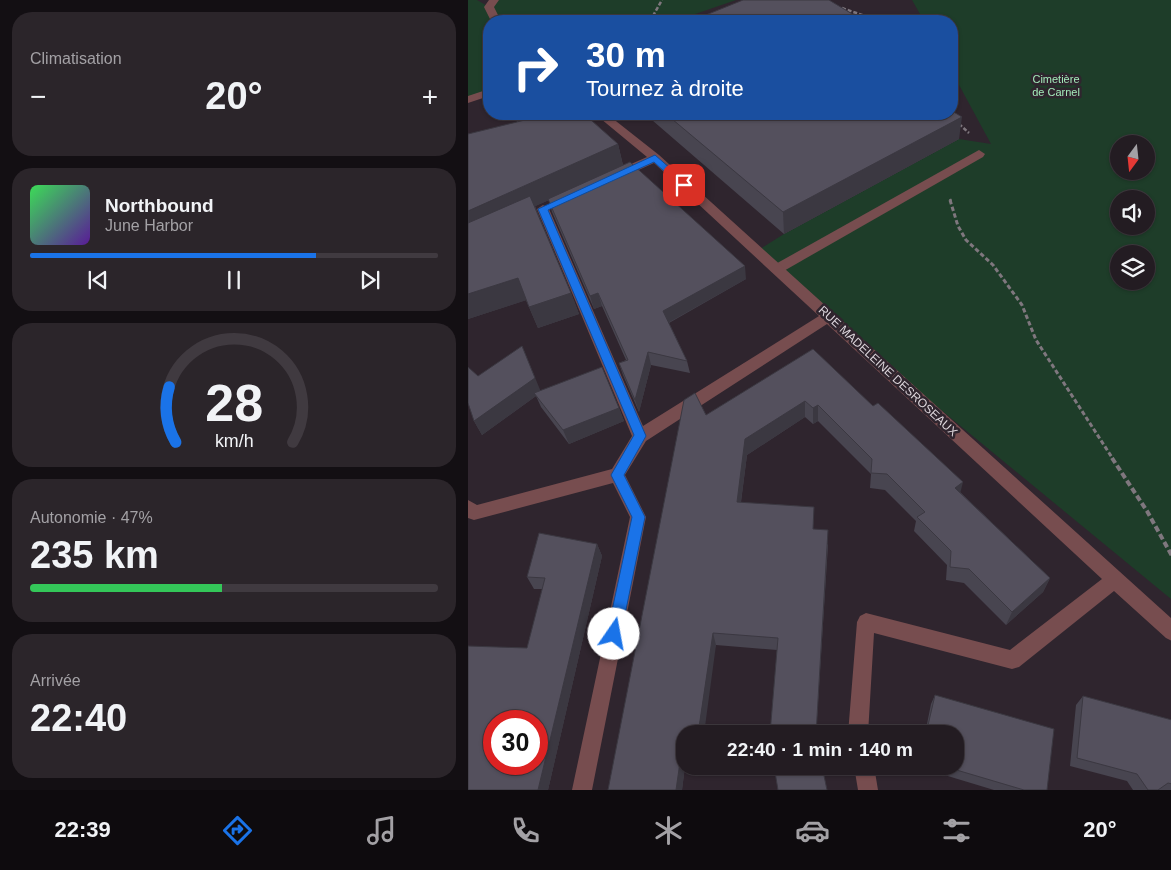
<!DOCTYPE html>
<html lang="fr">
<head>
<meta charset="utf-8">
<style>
  :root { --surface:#231c22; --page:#2b252a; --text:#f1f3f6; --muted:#a3a1a5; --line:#403a40; --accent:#1a73e8 }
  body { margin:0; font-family:Helvetica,sans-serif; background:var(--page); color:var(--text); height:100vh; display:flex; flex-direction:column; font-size:19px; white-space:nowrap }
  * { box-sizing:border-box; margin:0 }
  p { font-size:16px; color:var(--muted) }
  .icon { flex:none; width:28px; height:28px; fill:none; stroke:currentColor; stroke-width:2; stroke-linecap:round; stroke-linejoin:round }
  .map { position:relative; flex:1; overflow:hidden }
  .sheet { display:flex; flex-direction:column; gap:12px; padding:12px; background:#130f13; width:468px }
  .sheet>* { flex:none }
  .hud { position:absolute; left:15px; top:15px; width:475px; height:105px; border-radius:20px; box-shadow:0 1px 4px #0004,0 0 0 1px var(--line); background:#1a4fa0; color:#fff; overflow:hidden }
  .needle { width:32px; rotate:195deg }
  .tools { position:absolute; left:642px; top:135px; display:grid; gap:10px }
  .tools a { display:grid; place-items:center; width:45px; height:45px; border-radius:50%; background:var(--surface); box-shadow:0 1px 4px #0004,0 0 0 1px var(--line); font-size:25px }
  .speed { position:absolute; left:15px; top:710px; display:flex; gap:10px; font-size:25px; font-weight:700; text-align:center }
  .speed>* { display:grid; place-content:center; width:65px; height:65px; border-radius:50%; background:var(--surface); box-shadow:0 1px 4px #0004,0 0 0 1px var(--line); line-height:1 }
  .speed .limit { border:8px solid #d22; background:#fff; color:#111 }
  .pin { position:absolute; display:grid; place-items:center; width:42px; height:42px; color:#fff; margin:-21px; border-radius:10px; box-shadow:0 2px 8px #0006 }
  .me { position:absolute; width:55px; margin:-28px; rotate:12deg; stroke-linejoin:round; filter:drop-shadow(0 0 4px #0008) }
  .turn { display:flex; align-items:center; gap:18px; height:105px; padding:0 20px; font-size:22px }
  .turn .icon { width:65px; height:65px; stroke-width:2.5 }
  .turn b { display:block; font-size:35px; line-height:42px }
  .big { font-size:38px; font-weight:700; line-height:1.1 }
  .sheet .tile { flex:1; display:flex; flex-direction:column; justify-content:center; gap:8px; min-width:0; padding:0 18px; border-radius:20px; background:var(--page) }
  .sheet .dial { align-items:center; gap:0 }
  .dial svg { height:130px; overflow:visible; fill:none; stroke:var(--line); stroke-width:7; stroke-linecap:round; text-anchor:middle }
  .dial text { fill:var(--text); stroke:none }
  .song { display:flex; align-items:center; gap:15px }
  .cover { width:60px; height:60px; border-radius:8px; background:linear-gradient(135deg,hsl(130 70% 55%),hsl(270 70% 35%)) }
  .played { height:5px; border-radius:2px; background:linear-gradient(90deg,var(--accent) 70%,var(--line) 70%) }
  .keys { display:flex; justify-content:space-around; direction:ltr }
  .heat { display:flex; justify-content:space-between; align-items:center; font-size:28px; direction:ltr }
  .charge { height:8px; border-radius:4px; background:linear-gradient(90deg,#34c759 47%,var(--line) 0) }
  .trip { position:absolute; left:208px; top:725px; width:288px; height:50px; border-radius:20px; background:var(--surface); box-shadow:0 1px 4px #0004,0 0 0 1px var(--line); font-weight:700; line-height:50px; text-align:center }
  .tabs { display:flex; height:80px; justify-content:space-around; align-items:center; background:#0e0b0e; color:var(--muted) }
  .tabs .icon { width:35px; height:35px }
  .tabs .active { color:var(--accent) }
  .tabs b { font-size:22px; color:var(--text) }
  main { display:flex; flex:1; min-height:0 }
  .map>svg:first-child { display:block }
  .green { fill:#1e3d29; fill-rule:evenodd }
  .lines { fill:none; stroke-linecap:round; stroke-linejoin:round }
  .path-far2 { stroke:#7f777e; stroke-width:2.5; stroke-dasharray:4 2; stroke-linecap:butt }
  .path-far1 { stroke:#7f777e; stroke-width:3; stroke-dasharray:4.5 2.5; stroke-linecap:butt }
  .path { stroke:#7f777e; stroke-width:4; stroke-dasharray:6 3; stroke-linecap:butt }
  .lane { fill:#774d4f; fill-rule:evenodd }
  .street { fill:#774d4f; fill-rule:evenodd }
  .wall { fill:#484550 }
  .shaded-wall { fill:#3b3841 }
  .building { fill:#54505d; stroke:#3b3841; fill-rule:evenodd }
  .route { fill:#1a73e8; stroke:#114b97 }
  .labels { text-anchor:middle; stroke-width:5; stroke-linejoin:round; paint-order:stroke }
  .far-park-label { font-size:11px; fill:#a4eaba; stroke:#2f252e }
  .street-label { font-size:12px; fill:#dfd8de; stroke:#2f252e }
</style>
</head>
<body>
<main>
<section class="sheet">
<div class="tile"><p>Climatisation</p>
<div class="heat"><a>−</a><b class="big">20°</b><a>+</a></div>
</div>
<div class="tile">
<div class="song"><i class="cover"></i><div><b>Northbound</b><p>June Harbor</p></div></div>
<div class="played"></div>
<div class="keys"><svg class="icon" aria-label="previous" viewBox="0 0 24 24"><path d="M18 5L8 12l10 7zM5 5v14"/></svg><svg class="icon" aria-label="pause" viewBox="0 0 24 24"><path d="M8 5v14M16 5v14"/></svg><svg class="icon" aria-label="next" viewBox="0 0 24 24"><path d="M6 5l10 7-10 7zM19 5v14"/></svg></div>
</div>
<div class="tile dial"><svg viewBox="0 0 100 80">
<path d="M14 69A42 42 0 1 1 86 69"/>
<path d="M14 69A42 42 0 0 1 10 35" stroke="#1a73e8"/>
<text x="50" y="56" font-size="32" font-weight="700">28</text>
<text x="50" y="72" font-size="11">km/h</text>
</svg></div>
<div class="tile"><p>Autonomie · 47%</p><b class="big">235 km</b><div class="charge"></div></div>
<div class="tile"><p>Arrivée</p><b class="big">22:40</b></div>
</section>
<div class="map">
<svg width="704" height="790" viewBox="0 0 704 790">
  <rect width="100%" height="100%" fill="#2f252e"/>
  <path class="green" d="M0,0H9L21,7L26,0H268L207,21H21V92L0,100Z
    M444,0H703V599L360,317L289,251L316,234L491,139L523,144L484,72V21H456ZM651,144H679V171H651ZM651,199H679V226H651ZM651,254H679V281H651Z"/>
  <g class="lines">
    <path class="path-far2" d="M374,8L411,21
      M182,21L194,0
      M491,124L501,133
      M482,199L483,201"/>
    <path class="path-far1" d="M482,200L490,226L498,240L525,265L554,305L568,340L645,459"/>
    <path class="path" d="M644,458L679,511L704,556"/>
    <path class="lane" d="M511,150L517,154L515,157L314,272H304L302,269L304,266Z"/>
    <path class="street" d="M21,0H31L26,7L33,21H23L16,7Z
      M21,89V96L0,103V96Z
      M127,114H139L191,155L704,619V641L698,638L646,591L551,667L544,669L406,633L400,734H380L389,622L392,616L398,613L542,650L634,579L359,324L178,441L157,475L178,517L124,790H104L162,517L145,483L6,520L0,518V500L9,505L144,469L164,436L69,209L75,205L81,209L175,426L351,316L186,163L153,178H145L143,175L145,172L179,157Z
      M386,766H406L410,790H390Z"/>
  </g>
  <path class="wall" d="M47,114H123L120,117L150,144L155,165L278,279L201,323L219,361L222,373L183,365L171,412L155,375L151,363L158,360L134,306L126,309L84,212L81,200L67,206L103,293L111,314L70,328L58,300L0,319L49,122Z
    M177,114H484L491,139L316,234Z
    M345,349L492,492L582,578L575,592L538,625L496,583L478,580L479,565L446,531L448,521L417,490L402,488L403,474L350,421L345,424L337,417L279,455L273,502L346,529L360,545L348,734H302L309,650L248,645L216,734V766H217L214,790H140L238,415Z
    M10,376L73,391L151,408L156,421L101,444L73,407L68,396L14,435L6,421Z
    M129,544L134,556L80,790H0L59,648L75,589H66L59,577Z
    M467,695L579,790H526L450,767V766H486V734H457L463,704Z
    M615,696L704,720V790H665L659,781L602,766L608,705Z"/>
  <path class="shaded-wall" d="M109,114H123L112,126Z
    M494,117L491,139L316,234L315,212Z
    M150,144L155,166L0,237V211Z
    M277,266L278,279L198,324L195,311Z
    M50,278L59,300L0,319V294Z
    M103,293L111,314L70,328L61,307Z
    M130,293L134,306L126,309L122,296Z
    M54,346L73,392L66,393L68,396L14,435L6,421Z
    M180,352L183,365L171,412L167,400Z
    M337,401V417L279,455L271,516L269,502L277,439Z
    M350,405V421L345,424V408Z
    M151,408L156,421L101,444L95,430Z
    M495,482L491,498L487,488Z
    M129,544L134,556L80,790H70Z
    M582,578L575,592L538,625L544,612Z
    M245,633L248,645L236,734H230Z
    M215,738L216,740V766H217L214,790H208Z"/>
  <path class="building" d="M275,0H361L396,21H223Z
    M484,111L494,117L315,212L198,114H484Z
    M55,114H116L150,144L0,211V134L61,119Z
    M162,162L277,266L195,311L219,361L180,352L167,400L151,363L160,360L130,293L122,296L80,199Z
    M62,196L103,293L61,307L50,278L0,294V223Z
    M54,346L67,378L6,421L0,403V367L10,376Z
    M345,349L405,406L410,403L495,482L487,488L582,578L544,612L501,569L482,567L483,551L449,517L457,512L419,474L403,473L404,459L350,405L345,408L337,401L277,439L269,502L346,507L345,529L360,530L348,734H302L310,638L245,633L230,734H216L208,790H140L216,400L227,393L238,415Z
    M134,367L151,408L95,430L66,393Z
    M71,533L129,544L70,790H0V646L59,648L77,578L59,577ZM26,721H69V764H26Z
    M467,695L586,729L579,790H556L475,766H486V734H458Z
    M615,696L704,720V784L700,783L690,790H680L669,774L609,758Z
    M306,766H354L359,790H310Z"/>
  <path class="route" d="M187,155L219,183V187H213L186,162L80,210L178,436L156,475L177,517L153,634L151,639L146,641L141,639L139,634L164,517L143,475L166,435L70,209Z"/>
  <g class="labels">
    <g class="far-park-label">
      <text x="588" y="83">Cimetière<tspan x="588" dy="13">de Carnel</tspan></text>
    </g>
    <g class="street-label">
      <text transform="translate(420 371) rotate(43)" y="4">RUE MADELEINE DESROSEAUX</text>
    </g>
  </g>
</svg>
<div class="tools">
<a><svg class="needle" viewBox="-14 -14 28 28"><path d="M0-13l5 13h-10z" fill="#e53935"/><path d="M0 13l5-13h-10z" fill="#a3a1a5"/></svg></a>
<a><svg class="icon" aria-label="sound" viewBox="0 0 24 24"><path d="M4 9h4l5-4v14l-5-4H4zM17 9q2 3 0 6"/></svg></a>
<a><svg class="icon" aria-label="layers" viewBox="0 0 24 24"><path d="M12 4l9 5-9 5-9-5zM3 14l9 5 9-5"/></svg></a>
</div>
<div class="speed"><div class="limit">30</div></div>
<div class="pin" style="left:216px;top:185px;background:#d93025"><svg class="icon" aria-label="arrive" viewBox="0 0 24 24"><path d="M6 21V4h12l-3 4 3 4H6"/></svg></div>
<svg class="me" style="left:146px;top:634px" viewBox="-20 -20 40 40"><circle r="19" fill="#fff"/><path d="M0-13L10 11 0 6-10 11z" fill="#1a73e8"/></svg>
<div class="trip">22:40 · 1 min · 140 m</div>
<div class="hud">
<div class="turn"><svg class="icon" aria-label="right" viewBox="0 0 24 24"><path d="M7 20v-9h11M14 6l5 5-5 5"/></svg><div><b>30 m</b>Tournez à droite</div></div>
</div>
</div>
</main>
<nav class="tabs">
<b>22:39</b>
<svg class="icon active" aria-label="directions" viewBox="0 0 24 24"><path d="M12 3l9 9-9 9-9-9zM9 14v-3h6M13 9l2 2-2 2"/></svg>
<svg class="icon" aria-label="music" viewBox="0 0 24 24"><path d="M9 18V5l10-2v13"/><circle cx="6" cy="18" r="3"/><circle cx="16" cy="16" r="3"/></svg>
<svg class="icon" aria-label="phone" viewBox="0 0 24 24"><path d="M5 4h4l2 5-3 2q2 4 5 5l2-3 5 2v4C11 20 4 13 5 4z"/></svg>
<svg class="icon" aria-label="climate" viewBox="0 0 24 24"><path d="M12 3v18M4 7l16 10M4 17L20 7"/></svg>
<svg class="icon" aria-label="car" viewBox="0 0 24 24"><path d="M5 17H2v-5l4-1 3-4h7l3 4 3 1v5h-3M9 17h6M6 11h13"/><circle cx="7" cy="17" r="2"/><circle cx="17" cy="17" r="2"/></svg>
<svg class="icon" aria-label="filters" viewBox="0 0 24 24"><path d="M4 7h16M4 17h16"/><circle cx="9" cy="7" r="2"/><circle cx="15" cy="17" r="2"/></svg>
<b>20°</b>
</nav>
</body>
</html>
